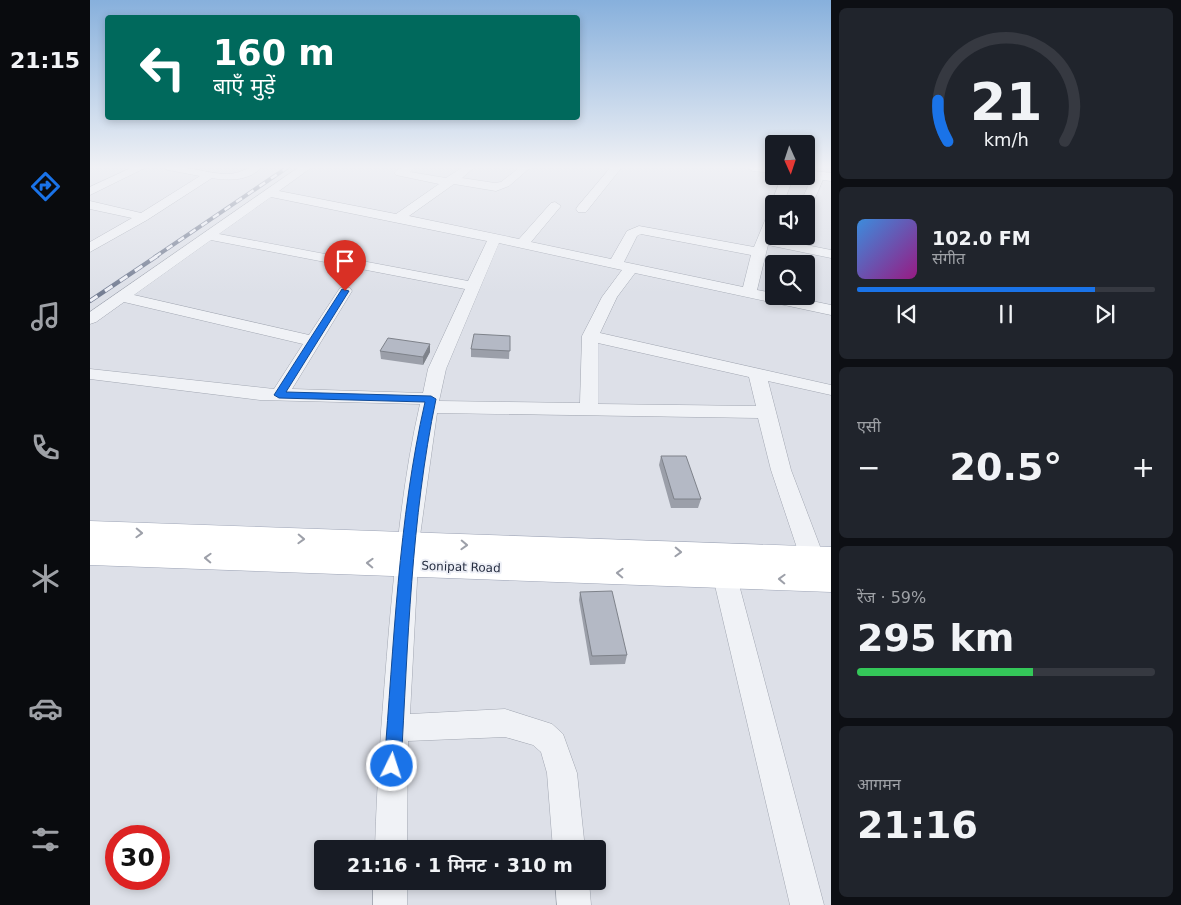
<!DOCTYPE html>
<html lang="hi">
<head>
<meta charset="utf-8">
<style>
  :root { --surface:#171b24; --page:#20242c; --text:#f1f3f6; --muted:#9ea1a6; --line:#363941; --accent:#1a73e8 }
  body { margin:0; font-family:"DejaVu Sans","Noto Sans Devanagari",sans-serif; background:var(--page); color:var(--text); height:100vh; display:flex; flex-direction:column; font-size:19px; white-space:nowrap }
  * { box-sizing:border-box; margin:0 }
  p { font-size:16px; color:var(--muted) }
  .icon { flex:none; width:28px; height:28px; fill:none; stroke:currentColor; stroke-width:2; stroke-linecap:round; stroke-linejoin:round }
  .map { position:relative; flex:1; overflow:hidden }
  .details { display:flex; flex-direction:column; gap:8px; padding:8px; background:#0d0f14; width:350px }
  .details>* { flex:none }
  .banner { position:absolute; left:15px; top:15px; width:475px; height:105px; border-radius:5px; box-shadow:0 2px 8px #0003; background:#00695c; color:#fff; overflow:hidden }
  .needle { width:32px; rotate:177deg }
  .buttons { position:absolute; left:675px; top:135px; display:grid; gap:10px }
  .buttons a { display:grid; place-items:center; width:50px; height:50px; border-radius:5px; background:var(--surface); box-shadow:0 2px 8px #0003; font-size:25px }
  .speed { position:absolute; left:15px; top:825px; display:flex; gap:10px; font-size:25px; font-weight:700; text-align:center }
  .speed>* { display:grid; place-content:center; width:65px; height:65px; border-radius:50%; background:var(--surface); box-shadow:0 2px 8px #0003; line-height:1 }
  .speed .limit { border:8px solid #d22; background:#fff; color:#111 }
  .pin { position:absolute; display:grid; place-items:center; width:42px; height:42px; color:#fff; margin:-51px -21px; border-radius:50% 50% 50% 0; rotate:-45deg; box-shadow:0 0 5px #0007 }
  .pin .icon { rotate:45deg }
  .me { position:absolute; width:55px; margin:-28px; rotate:4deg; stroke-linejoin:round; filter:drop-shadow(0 0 4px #0008) }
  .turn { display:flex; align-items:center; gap:18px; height:105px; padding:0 25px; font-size:22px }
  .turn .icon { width:65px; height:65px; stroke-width:2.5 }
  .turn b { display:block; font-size:35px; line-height:42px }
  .big { font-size:38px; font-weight:600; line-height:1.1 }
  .details .widget { flex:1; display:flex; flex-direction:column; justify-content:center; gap:8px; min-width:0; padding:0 18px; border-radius:8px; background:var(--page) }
  .details .dial { align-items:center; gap:0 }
  .dial svg { height:130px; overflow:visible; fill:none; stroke:var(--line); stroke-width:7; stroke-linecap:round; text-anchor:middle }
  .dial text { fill:var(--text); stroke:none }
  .song { display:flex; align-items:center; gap:15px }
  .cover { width:60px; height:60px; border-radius:8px; background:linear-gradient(135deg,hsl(210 70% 55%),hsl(310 70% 35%)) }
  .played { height:5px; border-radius:2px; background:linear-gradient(90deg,var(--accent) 80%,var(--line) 80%) }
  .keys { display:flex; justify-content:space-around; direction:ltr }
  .heat { display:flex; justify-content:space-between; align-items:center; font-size:28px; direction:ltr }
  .charge { height:8px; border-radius:4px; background:linear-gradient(90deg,#34c759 59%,var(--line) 0) }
  .trip { position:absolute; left:224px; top:840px; width:292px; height:50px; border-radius:5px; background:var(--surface); box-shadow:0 2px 8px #0003; font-weight:600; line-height:50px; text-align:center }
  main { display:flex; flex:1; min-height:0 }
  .menu { display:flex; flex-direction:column; width:90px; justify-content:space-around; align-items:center; background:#090b0e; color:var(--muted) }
  .menu .icon { width:35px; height:35px }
  .menu .active { color:var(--accent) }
  .menu b { font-size:22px; color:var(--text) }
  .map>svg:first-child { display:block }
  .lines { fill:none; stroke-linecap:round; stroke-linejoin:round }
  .minor-casing { stroke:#a2a7b2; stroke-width:1 }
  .major-casing { stroke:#9ca3b5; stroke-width:1 }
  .minor { fill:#f0f2f6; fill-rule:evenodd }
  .major { fill:#fff; fill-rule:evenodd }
  .rail-far1-casing { stroke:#757e93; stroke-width:4 }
  .rail-casing { stroke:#757e93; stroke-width:4.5 }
  .rail-far1 { stroke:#edeff6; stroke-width:2.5; stroke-dasharray:7; stroke-linecap:butt }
  .rail { stroke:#edeff6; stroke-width:3; stroke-dasharray:9; stroke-linecap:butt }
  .wall { fill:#9b9fa9 }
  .shaded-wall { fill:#7e828a }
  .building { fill:#b4b9c5; stroke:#7e828a }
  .oneway { stroke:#9da0a9 }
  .route { fill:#1a73e8; stroke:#114b97 }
  .labels { text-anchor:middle; stroke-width:4; stroke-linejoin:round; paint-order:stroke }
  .street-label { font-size:12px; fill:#252d40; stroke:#edeff6 }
</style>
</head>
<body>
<main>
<nav class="menu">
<b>21:15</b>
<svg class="icon active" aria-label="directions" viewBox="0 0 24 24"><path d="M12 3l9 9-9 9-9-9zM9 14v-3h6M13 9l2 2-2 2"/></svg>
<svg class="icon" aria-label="music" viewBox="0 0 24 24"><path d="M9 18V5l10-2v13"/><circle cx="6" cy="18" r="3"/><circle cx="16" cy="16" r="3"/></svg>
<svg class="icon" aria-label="phone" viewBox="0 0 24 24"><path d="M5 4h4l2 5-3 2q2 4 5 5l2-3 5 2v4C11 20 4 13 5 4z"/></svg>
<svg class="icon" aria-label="climate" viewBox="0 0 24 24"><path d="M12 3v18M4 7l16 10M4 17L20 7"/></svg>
<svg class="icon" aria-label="car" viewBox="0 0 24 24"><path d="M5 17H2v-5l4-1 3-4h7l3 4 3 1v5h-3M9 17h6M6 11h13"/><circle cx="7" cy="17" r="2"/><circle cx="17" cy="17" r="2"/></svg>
<svg class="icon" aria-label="filters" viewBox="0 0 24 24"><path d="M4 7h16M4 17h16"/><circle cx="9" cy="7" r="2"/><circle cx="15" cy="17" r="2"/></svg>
</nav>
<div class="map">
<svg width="741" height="905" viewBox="0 0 741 905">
  <rect width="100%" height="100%" fill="#dde0e8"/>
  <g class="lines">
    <defs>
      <path id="minor" d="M43,167H57L0,195V187Z
        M72,167C95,164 116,174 138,174C151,174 159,165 172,167C159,181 139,181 122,178L57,220L0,252V242L42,218L0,209V201L51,213L110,176L78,170Z
        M209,167H222L189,191L306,214L349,184L306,175L304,173C310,166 317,167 325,167L320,172L356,178L373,167H385L372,178L405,183L411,182L430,167H441L419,186L406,191L364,184L319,216L429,239L461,203L465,202L471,206L441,242L521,259L537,231L549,226L664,247L678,213L684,209V231L681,238L741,250V258L678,245L667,290L684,293V296H698L741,305V315L545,273L527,297L510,333L741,385V395L678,381L701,470L734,557L730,563L722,566L714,563L710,557L681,470L668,418L347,413L329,543L320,714L415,709L462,724L473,734L487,773L495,849H463L457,773L451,752L443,745L415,737L318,741L317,849H285C287,775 293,703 299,629C306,554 313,478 330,404L170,400L0,379V369L184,389L213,344L34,302L6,322L0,324V312ZM181,197L397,241L378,281L129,234ZM551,234L661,255L653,287L534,262L547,236ZM121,240L375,289L338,369L333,393L202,389L262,291L260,288H250L219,335L44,295ZM409,243L532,270L512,297L492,336L490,403L349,401L356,369ZM508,343L659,377L666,406L508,404Z
        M521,167H532L496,212H488L486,209L488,206Z
        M729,172L735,175L722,205L716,209V204H710L723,175Z
        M692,176H704L693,204H684L683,207L681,204Z
        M635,567L643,570L647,577L734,905H700L623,577L627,570Z
        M283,881H317V905H283Z
        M465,881H499L501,905H467Z"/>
      <path id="major" d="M656,167H684V173L663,171Z
        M716,170L741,173V181L711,177L716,176Z
        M0,521L741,547V592L0,565V543L105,546L0,543Z"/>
    </defs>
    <use href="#minor" class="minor-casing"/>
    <use href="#major" class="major-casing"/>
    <use href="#minor" class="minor"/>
    <use href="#major" class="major"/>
    <defs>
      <path id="rail-far1" d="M65,257L198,167"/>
      <path id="rail" d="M0,301L67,256"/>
    </defs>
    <use href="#rail-far1" class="rail-far1-casing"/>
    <use href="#rail" class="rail-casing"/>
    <use href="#rail-far1" class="rail-far1"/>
    <use href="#rail" class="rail"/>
  </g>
  <path class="wall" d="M420,336L419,359L381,357V349Z
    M290,351L340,352L333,365L291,359Z
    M571,456L611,499L608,508H581L569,465Z
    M490,592L537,655L535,664L500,665L489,600Z"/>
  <path class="shaded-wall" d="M340,344V352L333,365V357Z"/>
  <path class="building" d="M384,334L420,336V351L381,349Z
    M298,338L340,344L333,357L290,351Z
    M571,456H596L611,499H584Z
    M522,591L537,655L502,656L490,592Z"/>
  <defs><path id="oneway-chevron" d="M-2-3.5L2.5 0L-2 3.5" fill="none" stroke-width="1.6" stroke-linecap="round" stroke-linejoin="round" transform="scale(1.25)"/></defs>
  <g class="oneway">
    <use href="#oneway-chevron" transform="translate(49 533) rotate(2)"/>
    <use href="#oneway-chevron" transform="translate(211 539) rotate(2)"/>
    <use href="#oneway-chevron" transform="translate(374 545) rotate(2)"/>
    <use href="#oneway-chevron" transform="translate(588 552) rotate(2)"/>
    <use href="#oneway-chevron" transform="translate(118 558) rotate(-178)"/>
    <use href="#oneway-chevron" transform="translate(280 563) rotate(-178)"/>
    <use href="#oneway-chevron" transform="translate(530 573) rotate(-178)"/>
    <use href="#oneway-chevron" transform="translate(692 579) rotate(-178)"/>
  </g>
  <linearGradient id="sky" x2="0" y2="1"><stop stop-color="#87b0dc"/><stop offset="0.57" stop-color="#f0f1f5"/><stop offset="1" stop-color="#f0f1f5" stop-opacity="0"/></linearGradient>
  <rect width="741" height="293" fill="url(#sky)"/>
  <path class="route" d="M252,289L259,291L196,392L341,396L346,399C321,519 318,644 311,766L308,772L302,775L296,772L294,766C304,645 308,521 335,402L189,398L184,395Z"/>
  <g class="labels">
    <g class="street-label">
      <text transform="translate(371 567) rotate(2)" y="4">Sonipat Road</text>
    </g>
  </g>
</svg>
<div class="buttons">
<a><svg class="needle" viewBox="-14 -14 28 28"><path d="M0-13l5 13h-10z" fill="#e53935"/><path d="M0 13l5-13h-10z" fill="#9ea1a6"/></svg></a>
<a><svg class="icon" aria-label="sound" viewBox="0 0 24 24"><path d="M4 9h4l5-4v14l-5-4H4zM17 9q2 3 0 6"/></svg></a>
<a><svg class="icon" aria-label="search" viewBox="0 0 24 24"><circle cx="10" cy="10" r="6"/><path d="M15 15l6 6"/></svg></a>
</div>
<div class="speed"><div class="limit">30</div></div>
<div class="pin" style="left:255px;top:291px;background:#d93025"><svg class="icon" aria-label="arrive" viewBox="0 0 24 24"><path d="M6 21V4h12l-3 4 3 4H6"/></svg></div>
<svg class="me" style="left:302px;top:766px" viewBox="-20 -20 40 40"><circle r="17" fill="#1a73e8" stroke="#fff" stroke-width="3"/><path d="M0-11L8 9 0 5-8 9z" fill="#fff"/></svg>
<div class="trip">21:16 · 1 मिनट · 310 m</div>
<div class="banner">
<div class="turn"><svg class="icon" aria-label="left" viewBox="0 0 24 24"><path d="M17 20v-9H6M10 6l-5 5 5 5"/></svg><div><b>160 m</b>बाएँ मुड़ें</div></div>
</div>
</div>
<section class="details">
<div class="widget dial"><svg viewBox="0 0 100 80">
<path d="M14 69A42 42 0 1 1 86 69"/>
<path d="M14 69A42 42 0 0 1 8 44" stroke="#1a73e8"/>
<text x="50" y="56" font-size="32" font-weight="700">21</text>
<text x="50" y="72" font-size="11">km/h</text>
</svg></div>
<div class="widget">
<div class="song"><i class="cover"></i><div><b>102.0 FM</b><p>संगीत</p></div></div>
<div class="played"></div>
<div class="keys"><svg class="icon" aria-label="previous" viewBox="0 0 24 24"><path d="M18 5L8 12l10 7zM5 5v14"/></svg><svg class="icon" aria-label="pause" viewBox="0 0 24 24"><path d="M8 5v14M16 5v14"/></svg><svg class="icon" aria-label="next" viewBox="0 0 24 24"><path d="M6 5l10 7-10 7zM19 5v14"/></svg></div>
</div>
<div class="widget"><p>एसी</p>
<div class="heat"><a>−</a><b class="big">20.5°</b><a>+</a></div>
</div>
<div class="widget"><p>रेंज · 59%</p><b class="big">295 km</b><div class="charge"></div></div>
<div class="widget"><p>आगमन</p><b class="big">21:16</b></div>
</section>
</main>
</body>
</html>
